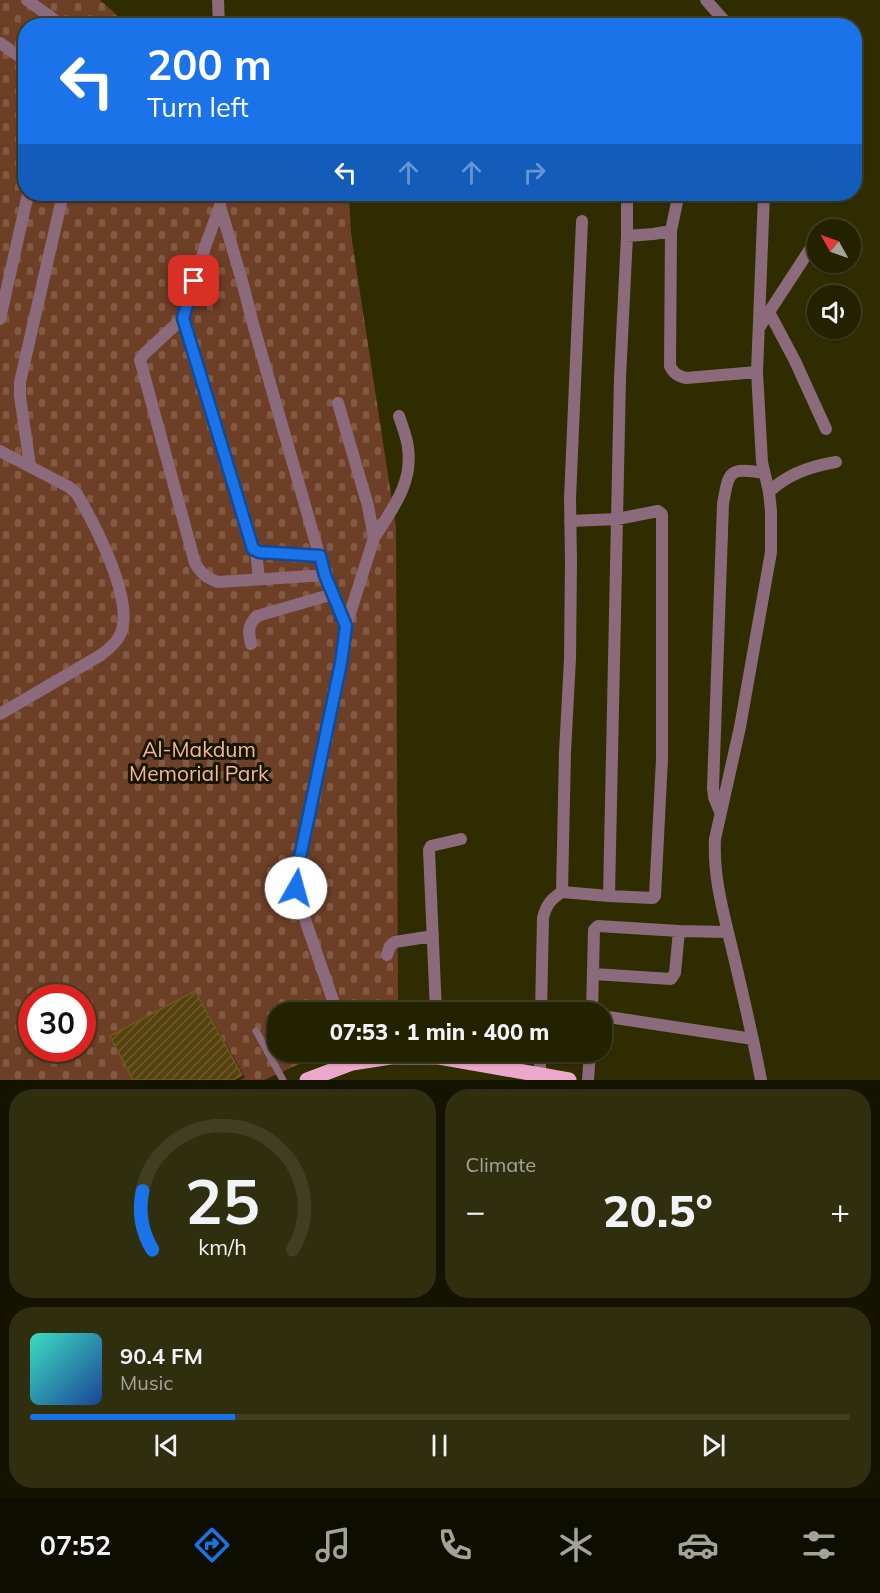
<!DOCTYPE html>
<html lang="en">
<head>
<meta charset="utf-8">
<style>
  :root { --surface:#232200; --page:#2f2f0f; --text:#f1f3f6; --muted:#a3a499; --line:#403f22; --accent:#1a73e8 }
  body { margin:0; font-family:Mulish,sans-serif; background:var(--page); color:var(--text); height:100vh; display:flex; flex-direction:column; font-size:22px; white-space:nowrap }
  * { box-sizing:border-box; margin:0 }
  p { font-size:20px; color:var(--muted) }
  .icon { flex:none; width:33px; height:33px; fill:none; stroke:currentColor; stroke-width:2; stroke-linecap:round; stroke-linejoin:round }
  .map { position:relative; height:1080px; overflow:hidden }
  .panel { display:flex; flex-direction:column; gap:9px; padding:9px; background:#131300; flex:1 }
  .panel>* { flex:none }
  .banner { position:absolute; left:18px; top:18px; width:844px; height:183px; border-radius:24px; box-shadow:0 2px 4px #0004,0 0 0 2px var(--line); background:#1a73e8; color:#fff; overflow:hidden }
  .needle { width:39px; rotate:310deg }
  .fabs { position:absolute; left:807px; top:219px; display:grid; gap:12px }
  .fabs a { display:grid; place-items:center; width:54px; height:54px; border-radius:50%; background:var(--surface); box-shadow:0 2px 4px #0004,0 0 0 2px var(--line); font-size:30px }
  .speed { position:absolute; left:18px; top:984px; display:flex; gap:12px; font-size:30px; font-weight:700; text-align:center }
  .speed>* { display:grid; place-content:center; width:78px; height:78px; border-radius:50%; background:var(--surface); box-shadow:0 2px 4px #0004,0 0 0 2px var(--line); line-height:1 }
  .speed .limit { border:9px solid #d22; background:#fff; color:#111 }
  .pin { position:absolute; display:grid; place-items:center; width:51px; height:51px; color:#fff; margin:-26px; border-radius:12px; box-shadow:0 3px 9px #0006 }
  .me { position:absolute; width:66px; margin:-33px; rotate:7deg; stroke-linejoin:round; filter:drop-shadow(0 0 4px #0008) }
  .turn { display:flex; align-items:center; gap:21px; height:126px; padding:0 30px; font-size:27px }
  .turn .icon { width:78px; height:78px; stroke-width:2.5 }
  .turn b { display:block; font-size:42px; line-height:51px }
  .lanes { display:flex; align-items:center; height:57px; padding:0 30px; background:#0003; justify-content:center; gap:30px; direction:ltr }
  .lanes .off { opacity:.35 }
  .big { font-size:45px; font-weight:800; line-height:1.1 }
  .panel .card { flex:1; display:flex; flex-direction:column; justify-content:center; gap:9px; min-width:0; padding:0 21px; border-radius:24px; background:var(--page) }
  .panel .dial { align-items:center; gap:0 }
  .dial svg { height:156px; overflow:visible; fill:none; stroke:var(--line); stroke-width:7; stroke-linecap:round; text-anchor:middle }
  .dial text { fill:var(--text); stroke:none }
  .song { display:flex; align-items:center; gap:18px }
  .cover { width:72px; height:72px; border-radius:9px; background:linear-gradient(135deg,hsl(170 70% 55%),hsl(220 70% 35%)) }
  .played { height:6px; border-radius:3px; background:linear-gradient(90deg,var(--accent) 25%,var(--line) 25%) }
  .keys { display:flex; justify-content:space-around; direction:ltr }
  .heat { display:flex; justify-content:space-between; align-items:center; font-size:33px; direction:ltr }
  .panel .tiles { flex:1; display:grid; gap:9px; grid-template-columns:1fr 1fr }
  .card:last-child { grid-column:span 2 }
  .trip { position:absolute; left:267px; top:1002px; width:345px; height:60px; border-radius:24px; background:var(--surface); box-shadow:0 2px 4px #0004,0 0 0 2px var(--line); font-weight:800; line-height:60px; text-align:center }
  .dock { display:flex; height:96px; justify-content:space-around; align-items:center; background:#0e0e00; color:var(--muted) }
  .dock .icon { width:42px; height:42px }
  .dock .current { color:var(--accent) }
  .dock b { font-size:27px; color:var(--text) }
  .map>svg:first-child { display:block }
  .cemetery { fill:url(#cemetery-stones); fill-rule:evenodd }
  .shadow { fill:#0007 }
  .building { fill:url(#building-hatch); stroke:#725a1d; stroke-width:1.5 }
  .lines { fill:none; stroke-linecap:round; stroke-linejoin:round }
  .service { stroke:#8b6a7b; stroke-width:7 }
  .minor { stroke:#8b6a7b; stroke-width:12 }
  .primary { stroke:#eba8cb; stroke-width:15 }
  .route-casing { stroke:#114b97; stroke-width:15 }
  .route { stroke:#1a73e8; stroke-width:10 }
  .labels { text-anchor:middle; stroke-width:6; stroke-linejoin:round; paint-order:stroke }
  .park-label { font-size:21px; fill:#f7b595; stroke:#161500 }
</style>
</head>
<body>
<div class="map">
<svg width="880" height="1080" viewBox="0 0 880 1080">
  <defs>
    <pattern id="cemetery-stones" width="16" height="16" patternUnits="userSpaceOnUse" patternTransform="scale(1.5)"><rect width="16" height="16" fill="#6e3f27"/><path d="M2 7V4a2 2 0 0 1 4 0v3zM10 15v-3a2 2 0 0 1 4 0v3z" fill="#835b45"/></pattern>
    <pattern id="building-hatch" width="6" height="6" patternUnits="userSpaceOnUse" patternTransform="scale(1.5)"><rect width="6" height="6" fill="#55420f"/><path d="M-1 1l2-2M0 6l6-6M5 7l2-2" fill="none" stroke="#6e5d30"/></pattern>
  </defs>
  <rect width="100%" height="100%" fill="#2f2d00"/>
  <path class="cemetery" d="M0,0H100L128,25L26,26V194H349L351,234L396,527L398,1012H278V1052H326L264,1080H0ZM32,998H82V1048H32Z"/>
  <path class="shadow" d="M195,993L198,995L245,1077L240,1080H135Z"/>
  <path class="building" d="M195,991L242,1075L233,1080H133L110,1036Z"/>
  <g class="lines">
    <path class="service" d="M256,1031L283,1080"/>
    <path class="minor" d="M27,0L63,26
      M218,0L219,26
      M706,0L729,26
      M0,43L26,61
      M220,194V206L242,281L253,324L325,575L346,626L341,663L296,876V888L300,905L337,1012
      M671,231L670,366C674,374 678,376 686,378L757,372
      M627,236L653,234L671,231L677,202L674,194
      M769,312L818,237
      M183,318L206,244L220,206
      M0,319L28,194
      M759,328L769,312L795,361L826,429
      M338,403L368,506L374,538L346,626
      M0,451L69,487L77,494C94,523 136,602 120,635C116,643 109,649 101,655L0,714
      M30,466L20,396V382L63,194
      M769,492C787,474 811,466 836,462
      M374,538C392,509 413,484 408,448C407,437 402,426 399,416
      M256,551L259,579
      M320,556L259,552L253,549L183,318L144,354L140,360L195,563C201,574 207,578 218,582L325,575
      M251,644C248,632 248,625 257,616L333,594
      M720,812L714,797L713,788L723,504C729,471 728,467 764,473
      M562,892L609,896L653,898L655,896L662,759V514L658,511L617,519L570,521
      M609,896L620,378L627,236V194
      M387,955L390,946L395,942L433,936
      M594,974L671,979L675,973L679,931
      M436,1012L429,850L431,846L461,839
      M541,1012L543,918C546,905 551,899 562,892L565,752L570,659L571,560L570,499L582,221
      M592,1012L594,930L598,926L679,931L728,932
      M602,1016L753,1039
      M540,1075V1052
      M588,1080L590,1052
      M761,1080C753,1037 743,995 733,953C724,915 713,878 715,839L740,727L771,552V511L769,492L762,462L757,372L764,194"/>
    <path class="primary" d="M307,1080L352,1063L391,1057H439L569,1080"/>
  </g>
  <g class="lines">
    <defs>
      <path id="route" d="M194,281L183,318L253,549L259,552L320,556L325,575L346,626L341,663L296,876V888"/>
    </defs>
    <use href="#route" class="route-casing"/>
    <use href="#route" class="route"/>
  </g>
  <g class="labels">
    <g class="park-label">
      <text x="199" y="757">Al-Makdum<tspan x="199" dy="24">Memorial Park</tspan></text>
    </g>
  </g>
</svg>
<div class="fabs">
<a><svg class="needle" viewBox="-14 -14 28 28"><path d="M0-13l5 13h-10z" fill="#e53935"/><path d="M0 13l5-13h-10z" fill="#a3a499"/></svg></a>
<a><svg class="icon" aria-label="sound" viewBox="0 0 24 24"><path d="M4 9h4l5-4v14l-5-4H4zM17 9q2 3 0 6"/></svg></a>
</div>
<div class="speed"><div class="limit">30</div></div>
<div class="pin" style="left:194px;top:281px;background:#d93025"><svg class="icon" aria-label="arrive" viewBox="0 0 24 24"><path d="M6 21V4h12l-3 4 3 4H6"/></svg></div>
<svg class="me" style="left:296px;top:888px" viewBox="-20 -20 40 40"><circle r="19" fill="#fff"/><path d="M0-13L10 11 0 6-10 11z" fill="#1a73e8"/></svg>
<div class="trip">07:53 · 1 min · 400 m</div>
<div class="banner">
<div class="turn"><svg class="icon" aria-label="left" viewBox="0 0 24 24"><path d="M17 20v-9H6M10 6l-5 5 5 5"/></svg><div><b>200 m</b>Turn left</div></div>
<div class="lanes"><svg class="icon" aria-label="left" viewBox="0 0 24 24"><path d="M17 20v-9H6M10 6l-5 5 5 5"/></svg><svg class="icon off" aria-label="ahead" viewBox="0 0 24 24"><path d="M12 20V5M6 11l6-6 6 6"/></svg><svg class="icon off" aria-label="ahead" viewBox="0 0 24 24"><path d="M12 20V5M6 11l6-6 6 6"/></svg><svg class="icon off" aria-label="right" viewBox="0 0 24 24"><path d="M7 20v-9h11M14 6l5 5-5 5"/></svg></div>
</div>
</div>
<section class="panel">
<div class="tiles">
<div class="card dial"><svg viewBox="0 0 100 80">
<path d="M14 69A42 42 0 1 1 86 69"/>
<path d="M14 69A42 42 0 0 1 9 39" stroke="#1a73e8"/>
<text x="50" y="56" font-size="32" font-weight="700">25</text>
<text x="50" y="72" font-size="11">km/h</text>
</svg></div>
<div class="card"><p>Climate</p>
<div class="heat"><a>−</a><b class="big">20.5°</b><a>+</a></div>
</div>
<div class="card">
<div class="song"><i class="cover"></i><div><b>90.4 FM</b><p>Music</p></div></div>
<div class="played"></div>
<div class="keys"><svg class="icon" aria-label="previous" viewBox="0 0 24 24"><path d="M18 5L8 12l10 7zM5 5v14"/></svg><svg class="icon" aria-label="pause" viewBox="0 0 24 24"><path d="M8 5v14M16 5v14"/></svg><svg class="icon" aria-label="next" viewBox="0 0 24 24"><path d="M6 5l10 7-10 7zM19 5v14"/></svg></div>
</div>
</div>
</section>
<nav class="dock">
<b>07:52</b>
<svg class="icon current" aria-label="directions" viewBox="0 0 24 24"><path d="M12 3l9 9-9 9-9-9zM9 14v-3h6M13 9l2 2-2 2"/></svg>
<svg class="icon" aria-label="music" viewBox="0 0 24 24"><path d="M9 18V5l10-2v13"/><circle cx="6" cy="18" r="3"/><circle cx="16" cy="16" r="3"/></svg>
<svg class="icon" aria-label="phone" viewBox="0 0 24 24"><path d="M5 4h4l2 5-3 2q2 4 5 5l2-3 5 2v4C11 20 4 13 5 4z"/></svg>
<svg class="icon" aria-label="climate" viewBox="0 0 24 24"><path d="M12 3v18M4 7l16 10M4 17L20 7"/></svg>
<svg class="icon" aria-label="car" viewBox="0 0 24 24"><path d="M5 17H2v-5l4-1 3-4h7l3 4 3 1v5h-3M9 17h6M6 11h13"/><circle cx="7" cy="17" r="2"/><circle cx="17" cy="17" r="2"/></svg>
<svg class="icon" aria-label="filters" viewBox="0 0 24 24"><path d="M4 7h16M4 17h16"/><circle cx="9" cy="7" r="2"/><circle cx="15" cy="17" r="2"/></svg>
</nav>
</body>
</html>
